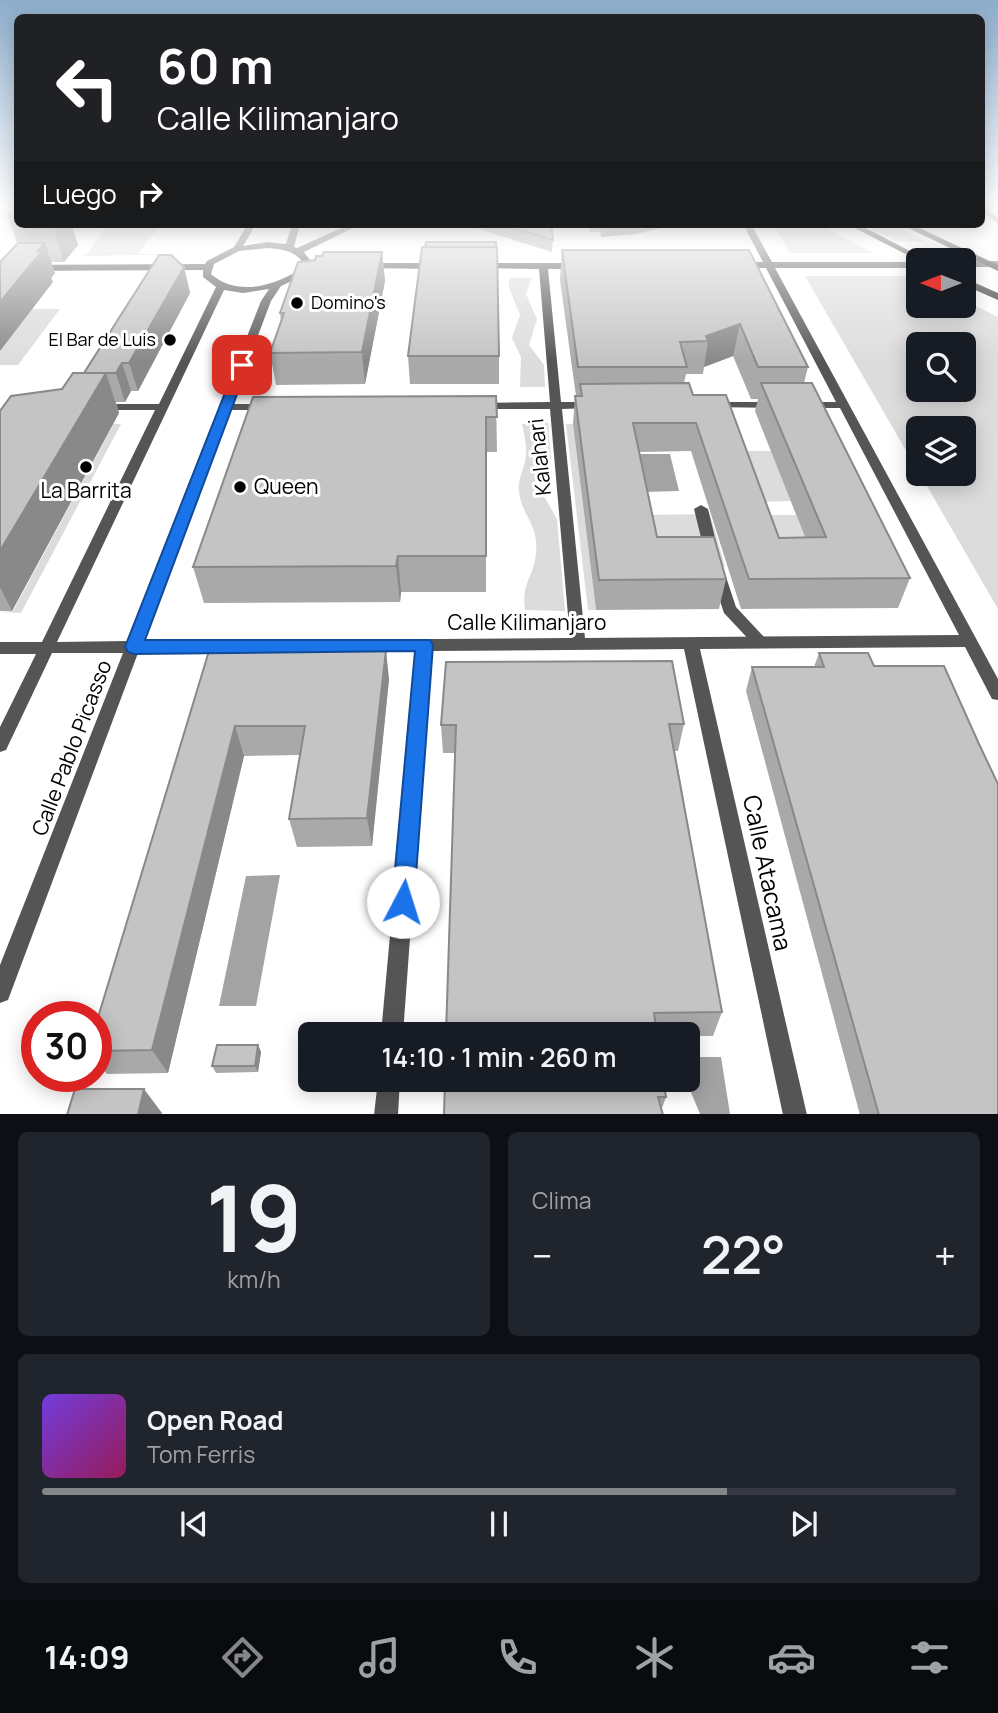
<!DOCTYPE html>
<html lang="es">
<head>
<meta charset="utf-8">
<style>
  :root { --surface:#171b24; --page:#20242c; --text:#f1f3f6; --muted:#9ea1a6; --line:#363941; --accent:#858687 }
  body { margin:0; font-family:Manrope,sans-serif; background:var(--page); color:var(--text); height:100vh; display:flex; flex-direction:column; font-size:26px; white-space:nowrap }
  * { box-sizing:border-box; margin:0 }
  p { font-size:23px; color:var(--muted) }
  .icon { flex:none; width:38px; height:38px; fill:none; stroke:currentColor; stroke-width:2; stroke-linecap:round; stroke-linejoin:round }
  .map { position:relative; height:1114px; overflow:hidden }
  .details { display:flex; flex-direction:column; gap:18px; padding:18px; background:#0d0f14; flex:1 }
  .details>* { flex:none }
  .banner { position:absolute; left:14px; top:14px; width:971px; height:214px; border-radius:10px; box-shadow:0 4px 18px #0003; background:#202124; color:#fff; overflow:hidden }
  .needle { width:46px; rotate:270deg }
  .tools { position:absolute; left:906px; top:248px; display:grid; gap:14px }
  .tools a { display:grid; place-items:center; width:70px; height:70px; border-radius:10px; background:var(--surface); box-shadow:0 4px 18px #0003; font-size:35px }
  .speed { position:absolute; left:21px; top:1001px; display:flex; gap:14px; font-size:35px; font-weight:700; text-align:center }
  .speed>* { display:grid; place-content:center; width:91px; height:91px; border-radius:50%; background:var(--surface); box-shadow:0 4px 18px #0003; line-height:1 }
  .speed .limit { border:10px solid #d22; background:#fff; color:#111 }
  .pin { position:absolute; display:grid; place-items:center; width:60px; height:60px; color:#fff; margin:-30px; border-radius:14px; box-shadow:0 4px 10px #0006 }
  .me { position:absolute; width:77px; margin:-38px; rotate:5deg; stroke-linejoin:round; filter:drop-shadow(0 0 5px #0008) }
  .turn { display:flex; align-items:center; gap:24px; height:147px; padding:0 28px; font-size:32px }
  .turn .icon { width:91px; height:91px; stroke-width:2.5 }
  .turn b { display:block; font-size:49px; line-height:60px }
  .then { display:flex; align-items:center; height:66px; padding:0 28px; background:#0003; gap:14px; font-size:26px }
  .big { font-size:52px; font-weight:600; line-height:1.1 }
  .details .tile { flex:1; display:flex; flex-direction:column; justify-content:center; gap:10px; min-width:0; padding:0 24px; border-radius:10px; background:var(--page) }
  .details .dial { align-items:center; gap:0 }
  .dial b { font-size:91px; line-height:1 }
  .song { display:flex; align-items:center; gap:21px }
  .cover { width:84px; height:84px; border-radius:10px; background:linear-gradient(135deg,hsl(260 70% 55%),hsl(330 70% 35%)) }
  .played { height:7px; border-radius:4px; background:linear-gradient(90deg,var(--accent) 75%,var(--line) 75%) }
  .keys { display:flex; justify-content:space-around; direction:ltr }
  .heat { display:flex; justify-content:space-between; align-items:center; font-size:38px; direction:ltr }
  .details .tiles { flex:1; display:grid; gap:18px; grid-template-columns:1fr 1fr }
  .tile:last-child { grid-column:span 2 }
  .trip { position:absolute; left:298px; top:1022px; width:402px; height:70px; border-radius:10px; background:var(--surface); box-shadow:0 4px 18px #0003; font-weight:600; line-height:70px; text-align:center }
  .tab-bar { display:flex; height:112px; justify-content:space-around; align-items:center; background:#090b0e; color:var(--muted) }
  .tab-bar .icon { width:49px; height:49px }
  .tab-bar .selected { color:var(--accent) }
  .tab-bar b { font-size:32px; color:var(--text) }
  .map>svg:first-child { display:block }
  .green { fill:#dcdcdc; fill-rule:evenodd }
  .water { fill:#a3a3a3 }
  .lines { fill:none; stroke-linecap:round; stroke-linejoin:round }
  .lane { fill:#555; fill-rule:evenodd }
  .street { fill:#555; fill-rule:evenodd }
  .secondary { fill:#222; fill-rule:evenodd }
  .wall { fill:#a9a9a9; fill-rule:evenodd }
  .shaded-wall { fill:#898989 }
  .building { fill:#c4c4c4; stroke:#898989; stroke-width:2 }
  .route { fill:#1a73e8; stroke:#114b97; stroke-width:2 }
  .poi-dot { fill:#000; stroke:#fff; stroke-width:2.5 }
  .labels { text-anchor:middle; stroke-width:6; stroke-linejoin:round; paint-order:stroke }
  .far-poi-label { font-size:18px; fill:#000; stroke:#fff; text-anchor:start }
  .street-label { font-size:21px; fill:#000; stroke:#fff }
  .poi-label { font-size:21px; fill:#000; stroke:#fff; text-anchor:start }
  .near-street-label { font-size:24px; fill:#000; stroke:#fff }
</style>
</head>
<body>
<div class="map">
<svg width="998" height="1115" viewBox="0 0 998 1115">
  <rect width="100%" height="100%" fill="#fff"/>
  <path class="green" d="M107,224H161L138,254H191L82,256L86,255Z
    M772,224H818L874,253H790Z
    M863,224H890L927,242H898Z
    M805,276H918L919,306H964V300L998,317V609L920,474H964V429H919V473ZM919,345H964V390H919Z
    M509,278H532L526,294L537,319L529,345L544,365L545,387H520L521,357L512,338L520,315L509,288Z
    M32,309H60L18,365H0V349Z
    M548,423L551,458L543,472L540,489L557,519L565,611L525,610C521,583 534,577 536,553C539,524 522,517 519,492C517,479 525,468 526,456C527,445 524,434 522,424Z
    M0,424H121L21,613L0,612L13,611L112,427Z
    M566,424H573L596,610H588Z
    M730,451H771L791,501L748,502Z
    M710,514L725,566L652,567L642,515Z
    M753,515H796L817,567H770Z"/>
  <path class="water" d="M636,454H670L679,491L643,492Z
    M280,875L256,1006H219L246,876Z
    M688,1057H721L730,1114H700L690,1090Z"/>
  <g class="lines">
    <path class="lane" d="M701,505L708,509L719,554L712,559L705,554L694,509Z
      M718,569L725,574L736,607L765,638L768,642L765,646H755L724,613L711,574Z"/>
    <path class="street" d="M982,205L998,218V224L982,211Z
      M248,224H256L243,246L267,242L286,244L292,224H300L294,247L297,248L350,224H361L304,252L315,267L303,276L281,286L271,301L232,404H266L272,407L266,410H230L143,641L570,638L550,409H479L473,406L479,403L550,402L539,269L476,268V264L479,263H578L583,266L578,269H548L561,402H592L598,405L592,408L562,409L585,638L959,635L840,408H805L799,405L805,402H836L766,268H738L733,265L738,262H763L743,224H751L772,262H919V268H775L998,679V700L992,699L965,647L700,649L807,1115H783L684,649L431,651L403,1034H381L416,651L138,653L11,992L8,1000L0,1003V965L123,653H52L6,750L0,752V727L36,654H0V642H42L155,410H100L94,407L100,404H159L216,287L203,277V270L0,271V265L205,264L207,261L234,247ZM267,248C283,249 297,251 305,266C278,285 238,298 211,274L214,264L239,251ZM269,289L261,301L127,641L57,642L224,290L243,293Z
      M964,261H998V267H964Z
      M367,263H438L443,266L438,269L364,268L362,266Z
      M710,402H774L780,405L774,408L706,407V403Z
      M378,1080H400L398,1115H374Z"/>
    <path class="secondary" d="M847,224H858L929,261H919Z
      M900,224H911L998,265V271Z
      M964,278L998,293V300L964,285Z"/>
  </g>
  <path class="wall" d="M18,206V224H74L72,226L78,245L64,262H51L55,273L51,278L53,282L17,243L8,216Z
    M463,224H551L553,240L552,252Z
    M589,224H660V228L635,234L601,237L600,232H590Z
    M562,250H749L808,367L804,383L910,578L898,608L741,609L691,451L639,452L657,537L726,579L719,609L596,610L573,424L575,396H576L560,280ZM733,356L751,399H758L755,411L805,537L779,538L693,395L684,383L686,374H703L704,367Z
    M382,252L385,281L365,384L276,385L270,353L281,322L280,313Z
    M184,267L190,293L138,391H131L125,402H116L119,413L12,611H0V411L62,389L84,373Z
    M408,356H499V384H410Z
    M496,396L497,452H486V592H401L400,602L204,603L193,567Z
    M209,651L389,679L372,846L297,847L289,819L300,755L244,756L168,1073L107,1074L96,1061V1024Z
    M819,653L874,666L979,744L998,1115H860L746,691L752,667H814Z
    M684,724L678,751H675L722,1012L713,1036H688V1034H446L455,753H443L441,725Z
    M258,1045L261,1052L258,1072L216,1073L212,1066Z
    M666,1097L662,1108L444,1115Z"/>
  <path class="shaded-wall" d="M48,224H74L72,226L78,245L64,262L53,227Z
    M602,224H660V228L635,234L601,237Z
    M45,243L55,273L51,278L53,282L0,351V302Z
    M382,252L385,281L365,384L362,352Z
    M184,267L190,293L138,391L129,363Z
    M740,324L733,356L704,367L708,341L706,336Z
    M122,363L131,391L125,402L116,373Z
    M106,373L119,413L12,611L0,587V551Z
    M398,556L401,592L400,602L396,566Z
    M386,650L389,679L372,846L367,818Z
    M235,726L244,756L168,1073L152,1050Z
    M258,1045L261,1052L258,1072L255,1066Z
    M144,1089L162,1113L161,1115H138Z"/>
  <path class="building" d="M18,206V216H8Z
    M29,224H56L53,227H26Z
    M500,224H551L553,240Z
    M426,242H496V247H425Z
    M18,243H45L37,251H42L0,302V262Z
    M422,247H497L499,356H408Z
    M562,250H749L808,367H758L740,324L706,336L708,341L680,342L687,367H578Z
    M324,252H382L362,352L270,353L284,313H280L298,262L315,260L316,256H322Z
    M159,255H171L184,267L129,363H122L116,373H84Z
    M73,373H106L0,551V411L11,396L62,389Z
    M689,383L693,395H726L779,538L826,537L761,383H812L910,578L749,579L696,423H633L657,537H714L726,579L599,580L575,396H582L580,384Z
    M496,396L497,417H486V556H398L396,566L193,567L253,397Z
    M386,650L367,818L289,819L305,726H235L152,1050L96,1051V1024L209,651Z
    M819,653H868L874,666H944L979,744L998,784V1115H879L752,667H824Z
    M672,661L684,724H669L722,1012L654,1013L657,1034H446L456,725H441L446,662Z
    M217,1045H258L255,1066H212Z
    M445,1080H663L666,1097H658L663,1115H444Z
    M75,1089H144L138,1115H67Z"/>
  <linearGradient id="sky" x2="0" y2="1"><stop stop-color="#8cadcc"/><stop offset="0.57" stop-color="#fff"/><stop offset="1" stop-color="#fff" stop-opacity="0"/></linearGradient>
  <rect width="998" height="361" fill="url(#sky)"/>
  <path class="route" d="M242,361L248,365L145,640H430L433,645L414,902L411,909L403,912L395,909L392,902L415,651L134,654L128,652L125,647L236,365Z"/>
  <g class="poi-dot">
    <circle cx="297" cy="303" r="7"/>
    <circle cx="170" cy="340" r="7"/>
    <circle cx="86" cy="467" r="7"/>
    <circle cx="240" cy="487" r="7"/>
  </g>
  <g class="labels">
    <g class="far-poi-label">
      <text x="311" y="309">Domino's</text>
      <text x="156" y="346" text-anchor="end">El Bar de Luis</text>
    </g>
    <g class="street-label">
      <text transform="translate(540 457) rotate(-96)" y="7">Kalahari</text>
      <text x="527" y="630">Calle Kilimanjaro</text>
      <text transform="translate(72 748) rotate(-69)" y="7">Calle Pablo Picasso</text>
    </g>
    <g class="poi-label">
      <text x="254" y="494">Queen</text>
      <text x="86" y="498" text-anchor="middle">La Barrita</text>
    </g>
    <g class="near-street-label">
      <text transform="translate(767 873) rotate(78)" y="8">Calle Atacama</text>
    </g>
  </g>
</svg>
<div class="tools">
<a><svg class="needle" viewBox="-14 -14 28 28"><path d="M0-13l5 13h-10z" fill="#e53935"/><path d="M0 13l5-13h-10z" fill="#9ea1a6"/></svg></a>
<a><svg class="icon" aria-label="search" viewBox="0 0 24 24"><circle cx="10" cy="10" r="6"/><path d="M15 15l6 6"/></svg></a>
<a><svg class="icon" aria-label="layers" viewBox="0 0 24 24"><path d="M12 4l9 5-9 5-9-5zM3 14l9 5 9-5"/></svg></a>
</div>
<div class="speed"><div class="limit">30</div></div>
<div class="pin" style="left:242px;top:365px;background:#d93025"><svg class="icon" aria-label="arrive" viewBox="0 0 24 24"><path d="M6 21V4h12l-3 4 3 4H6"/></svg></div>
<svg class="me" style="left:403px;top:902px" viewBox="-20 -20 40 40"><circle r="19" fill="#fff"/><path d="M0-13L10 11 0 6-10 11z" fill="#1a73e8"/></svg>
<div class="trip">14:10 · 1 min · 260 m</div>
<div class="banner">
<div class="turn"><svg class="icon" aria-label="left" viewBox="0 0 24 24"><path d="M17 20v-9H6M10 6l-5 5 5 5"/></svg><div><b>60 m</b>Calle Kilimanjaro</div></div>
<div class="then">Luego<svg class="icon" aria-label="right" viewBox="0 0 24 24"><path d="M7 20v-9h11M14 6l5 5-5 5"/></svg></div>
</div>
</div>
<section class="details">
<div class="tiles">
<div class="tile dial"><b>19</b><p>km/h</p></div>
<div class="tile"><p>Clima</p>
<div class="heat"><a>−</a><b class="big">22°</b><a>+</a></div>
</div>
<div class="tile">
<div class="song"><i class="cover"></i><div><b>Open Road</b><p>Tom Ferris</p></div></div>
<div class="played"></div>
<div class="keys"><svg class="icon" aria-label="previous" viewBox="0 0 24 24"><path d="M18 5L8 12l10 7zM5 5v14"/></svg><svg class="icon" aria-label="pause" viewBox="0 0 24 24"><path d="M8 5v14M16 5v14"/></svg><svg class="icon" aria-label="next" viewBox="0 0 24 24"><path d="M6 5l10 7-10 7zM19 5v14"/></svg></div>
</div>
</div>
</section>
<nav class="tab-bar">
<b>14:09</b>
<svg class="icon selected" aria-label="directions" viewBox="0 0 24 24"><path d="M12 3l9 9-9 9-9-9zM9 14v-3h6M13 9l2 2-2 2"/></svg>
<svg class="icon" aria-label="music" viewBox="0 0 24 24"><path d="M9 18V5l10-2v13"/><circle cx="6" cy="18" r="3"/><circle cx="16" cy="16" r="3"/></svg>
<svg class="icon" aria-label="phone" viewBox="0 0 24 24"><path d="M5 4h4l2 5-3 2q2 4 5 5l2-3 5 2v4C11 20 4 13 5 4z"/></svg>
<svg class="icon" aria-label="climate" viewBox="0 0 24 24"><path d="M12 3v18M4 7l16 10M4 17L20 7"/></svg>
<svg class="icon" aria-label="car" viewBox="0 0 24 24"><path d="M5 17H2v-5l4-1 3-4h7l3 4 3 1v5h-3M9 17h6M6 11h13"/><circle cx="7" cy="17" r="2"/><circle cx="17" cy="17" r="2"/></svg>
<svg class="icon" aria-label="filters" viewBox="0 0 24 24"><path d="M4 7h16M4 17h16"/><circle cx="9" cy="7" r="2"/><circle cx="15" cy="17" r="2"/></svg>
</nav>
</body>
</html>
